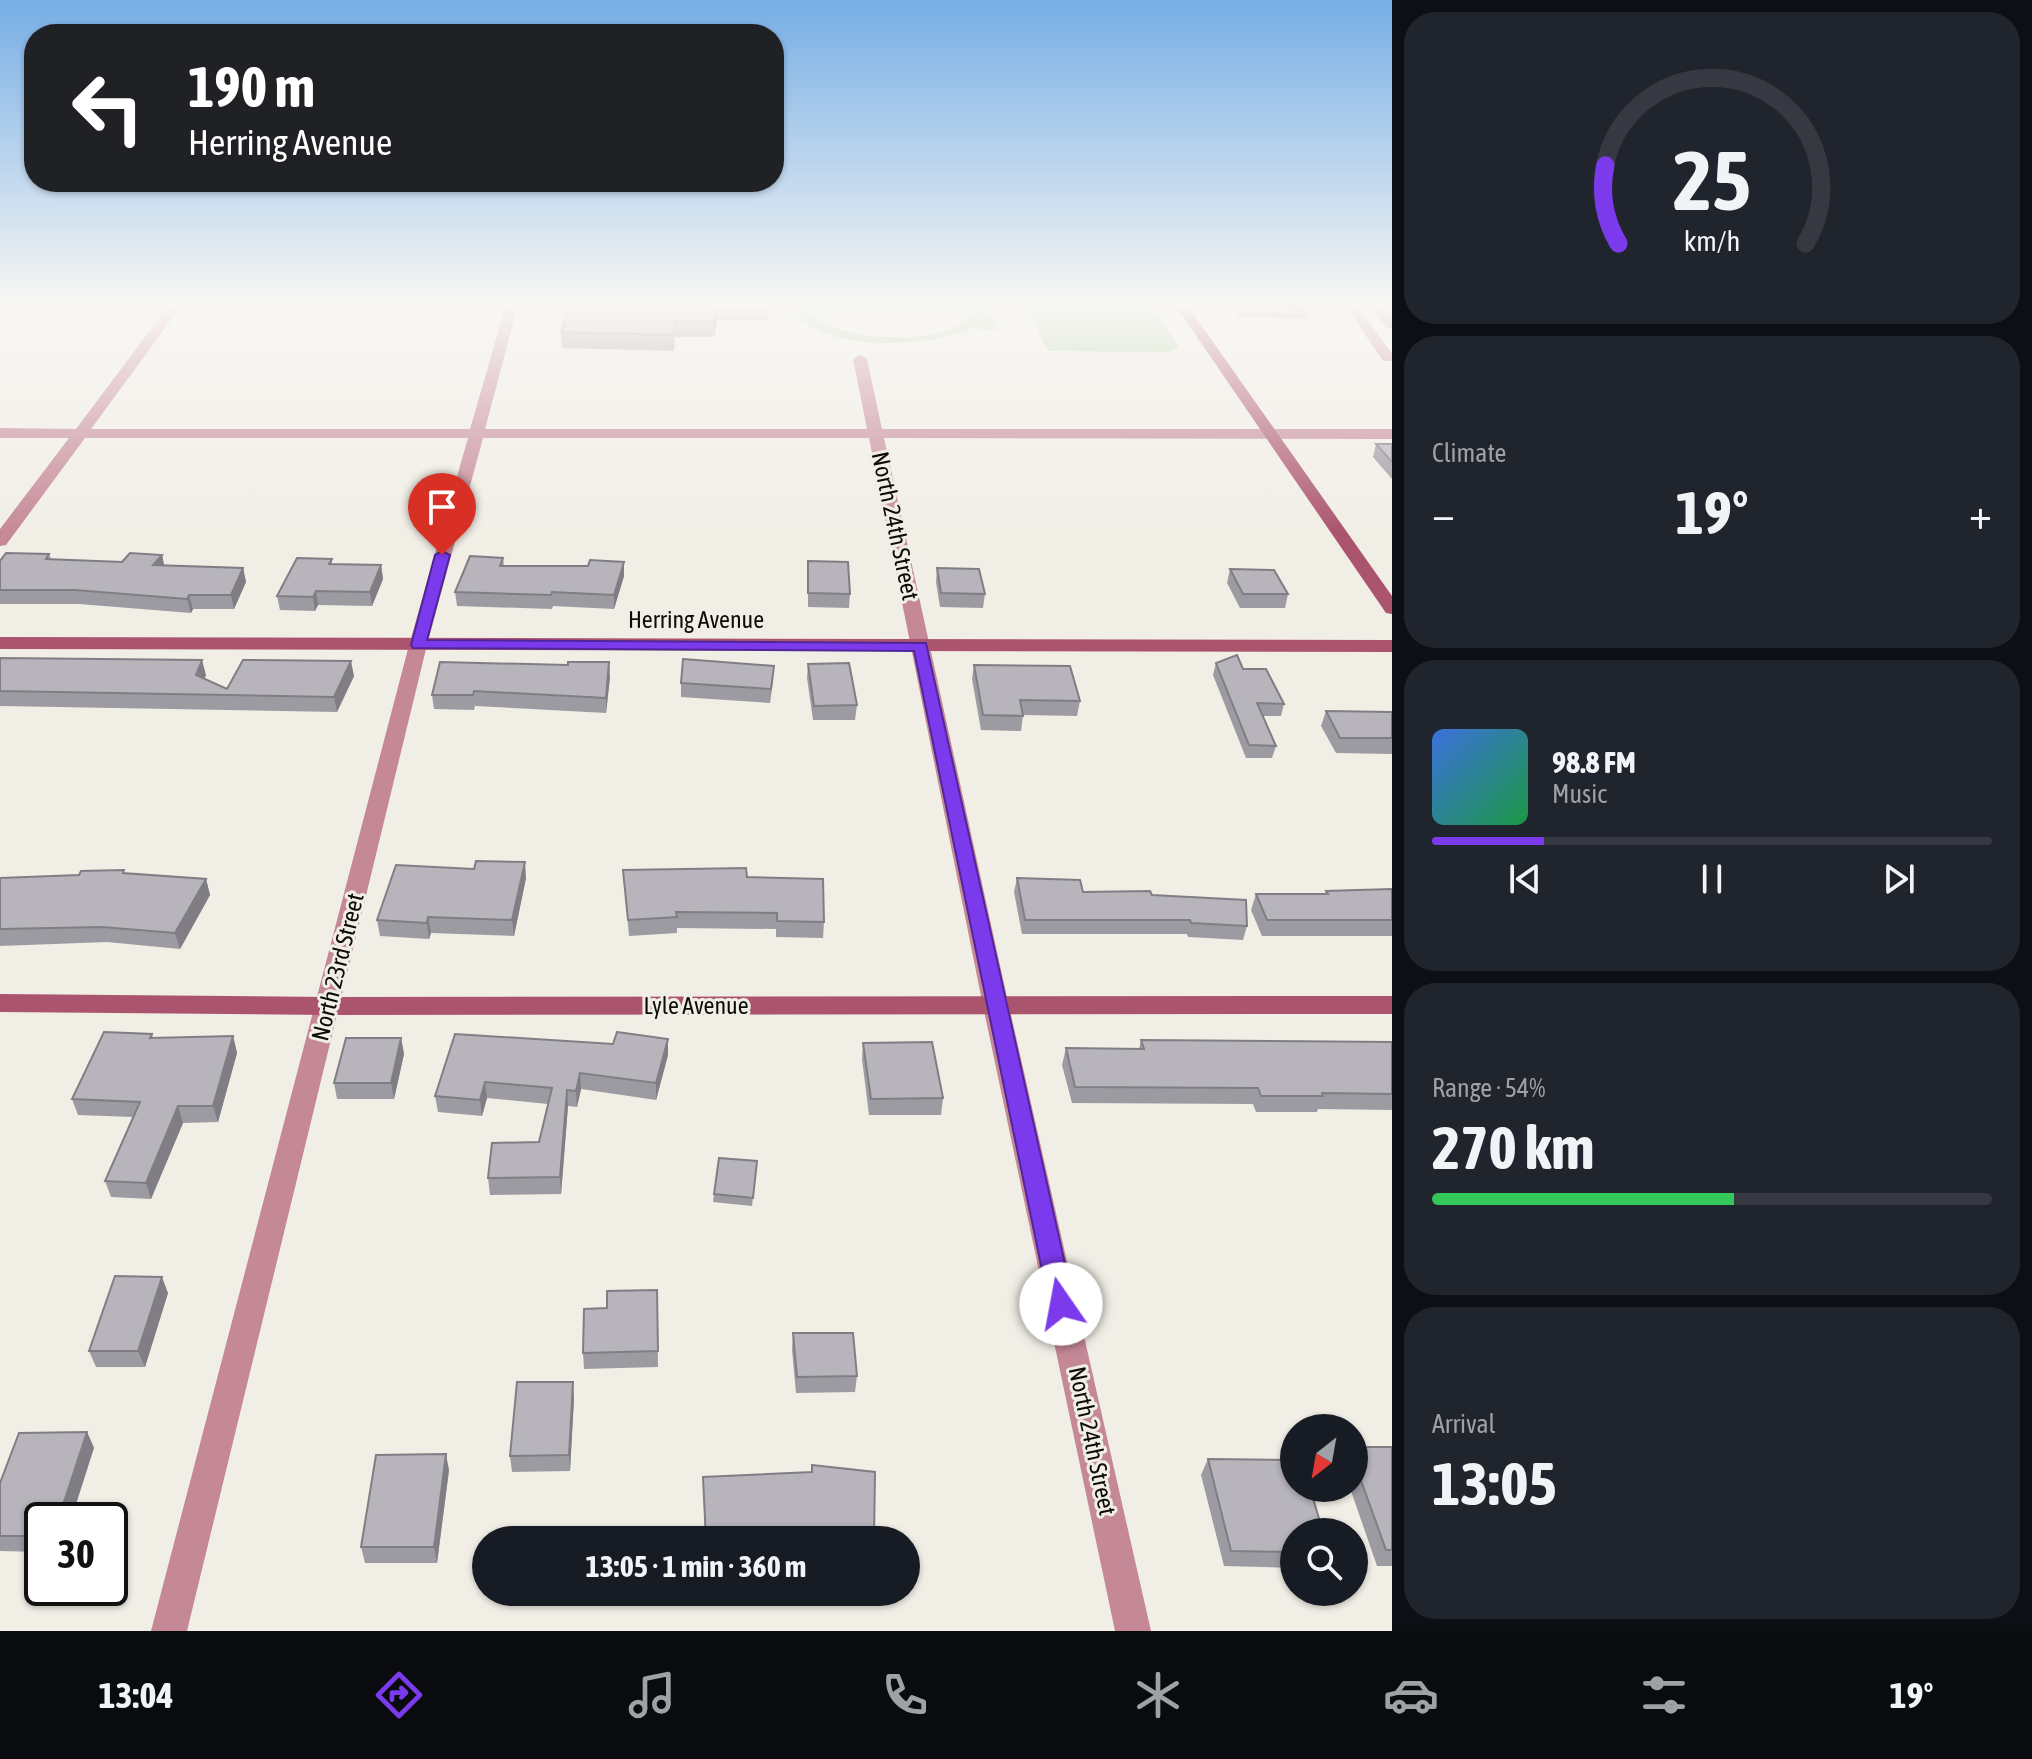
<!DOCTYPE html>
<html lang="en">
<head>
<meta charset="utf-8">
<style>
  :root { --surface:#171b24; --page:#20242c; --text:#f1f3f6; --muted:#9ea1a6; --line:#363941; --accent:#7c3aed }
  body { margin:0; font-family:"Asap Condensed",sans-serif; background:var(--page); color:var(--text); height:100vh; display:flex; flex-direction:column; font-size:30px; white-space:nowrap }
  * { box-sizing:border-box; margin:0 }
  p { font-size:26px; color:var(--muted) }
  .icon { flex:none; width:44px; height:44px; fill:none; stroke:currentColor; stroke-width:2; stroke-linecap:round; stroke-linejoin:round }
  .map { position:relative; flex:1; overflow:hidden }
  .sheet { display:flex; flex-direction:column; gap:12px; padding:12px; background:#0d0f14; width:640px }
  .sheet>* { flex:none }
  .hud { position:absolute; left:24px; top:24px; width:760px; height:168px; border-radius:32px; box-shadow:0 2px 6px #0004; background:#202124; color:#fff; overflow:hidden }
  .needle { width:52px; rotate:211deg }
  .controls { position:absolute; left:1280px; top:1414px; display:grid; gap:16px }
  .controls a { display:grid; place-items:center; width:88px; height:88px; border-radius:50%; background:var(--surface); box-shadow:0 2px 6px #0004; font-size:40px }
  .speed { position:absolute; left:24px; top:1502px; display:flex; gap:16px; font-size:40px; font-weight:700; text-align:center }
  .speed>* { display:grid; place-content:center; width:104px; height:104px; border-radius:50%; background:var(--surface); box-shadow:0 2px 6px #0004; line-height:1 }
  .speed .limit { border:4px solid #111; border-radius:12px; background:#fff; color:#111 }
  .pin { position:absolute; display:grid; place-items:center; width:68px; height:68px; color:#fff; margin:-82px -34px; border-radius:50% 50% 50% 0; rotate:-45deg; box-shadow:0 0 8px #0007 }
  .pin .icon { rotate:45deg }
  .me { position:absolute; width:88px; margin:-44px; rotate:348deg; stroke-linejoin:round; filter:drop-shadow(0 0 6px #0008) }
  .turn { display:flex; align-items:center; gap:28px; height:168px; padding:0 32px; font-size:36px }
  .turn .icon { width:104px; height:104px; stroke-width:2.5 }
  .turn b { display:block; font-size:56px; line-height:68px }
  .big { font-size:60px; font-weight:700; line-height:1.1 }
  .sheet .tile { flex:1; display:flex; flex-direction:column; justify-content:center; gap:12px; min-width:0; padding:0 28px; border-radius:32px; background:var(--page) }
  .sheet .dial { align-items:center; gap:0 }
  .dial svg { height:208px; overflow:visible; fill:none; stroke:var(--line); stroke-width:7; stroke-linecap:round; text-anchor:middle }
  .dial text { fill:var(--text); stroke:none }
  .song { display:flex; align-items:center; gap:24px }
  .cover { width:96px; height:96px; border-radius:12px; background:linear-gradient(135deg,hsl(220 70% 55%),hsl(140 70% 35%)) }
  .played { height:8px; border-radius:4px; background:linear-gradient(90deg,var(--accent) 20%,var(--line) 20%) }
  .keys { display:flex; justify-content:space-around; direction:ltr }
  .heat { display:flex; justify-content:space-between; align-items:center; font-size:44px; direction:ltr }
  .charge { height:12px; border-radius:6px; background:linear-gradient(90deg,#34c759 54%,var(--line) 0) }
  .trip { position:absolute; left:472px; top:1526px; width:448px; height:80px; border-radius:40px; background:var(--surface); box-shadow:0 2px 6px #0004; font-weight:700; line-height:80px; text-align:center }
  .tab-bar { display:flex; height:128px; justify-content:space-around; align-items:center; background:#090b0e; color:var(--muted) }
  .tab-bar .icon { width:56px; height:56px }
  .tab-bar .on { color:var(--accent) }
  .tab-bar b { font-size:36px; color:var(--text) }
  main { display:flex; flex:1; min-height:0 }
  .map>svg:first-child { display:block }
  .green { fill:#acd2a2 }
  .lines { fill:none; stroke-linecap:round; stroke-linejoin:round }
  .minor { fill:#c58897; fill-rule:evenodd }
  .secondary { fill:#ab546e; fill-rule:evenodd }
  .wall { fill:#9d9ba2 }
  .shaded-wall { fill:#807e84 }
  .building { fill:#b7b4bc; stroke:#807e84; stroke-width:2 }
  .route { fill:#7c3aed; stroke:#51269a; stroke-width:2 }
  .labels { text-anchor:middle; stroke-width:6; stroke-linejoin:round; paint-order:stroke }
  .street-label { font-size:24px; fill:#0c0b09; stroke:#f1eee6 }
</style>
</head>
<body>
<main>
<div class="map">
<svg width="1392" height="1631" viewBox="0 0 1392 1631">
  <rect width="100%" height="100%" fill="#f1eee6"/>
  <path class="green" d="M792,305H807C822,349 980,348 970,305H986L997,330H979L978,326C942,348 807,355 792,305Z
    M815,305H960L963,313H816Z
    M1026,305H1151L1179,348L1167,352L1048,351Z"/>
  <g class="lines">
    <path class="minor" d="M169,305H182L91,429H470L506,305H518L485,429H867L853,359L860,355L867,359L882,429H1392V439L884,438L1009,1006L1151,1631H1115L983,1006L869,438H483L427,645L187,1631H151L409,645L468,438H85L6,545L0,546V529L69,438H0V428L76,429Z
      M1345,305H1357L1392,354V361H1383Z"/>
    <path class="secondary" d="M1175,305H1187L1392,596V614L1386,613Z
      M0,637L1392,640V652L0,649Z
      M0,994L328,997L1392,996V1014L328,1015L0,1012Z"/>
  </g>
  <path class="wall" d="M569,305H768V320H717L714,337H675L674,351L562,348L561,332Z
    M1232,305H1308L1310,308L1307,319L1238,317Z
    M1366,305H1392V328H1387Z
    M1376,444H1392V479L1373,457Z
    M49,554L51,559L122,562L162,555L164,565L243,568L246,582L234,609H193L191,613L79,604H0V561Z
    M503,558L504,566L624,576L614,609L553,606L552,609L457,606L455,592Z
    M332,559V564L381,565L383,579L372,606L318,605L315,611L280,610L277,596Z
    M808,561L850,594L849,608L808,607Z
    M937,568L985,594L983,608L940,607L936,582Z
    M1230,569L1288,594L1285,608H1240L1227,583Z
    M0,658L206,675L204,679L227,689L354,676L337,712L0,706Z
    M1216,663L1243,669L1284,704L1281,716H1263L1276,746L1272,758H1246L1213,675Z
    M808,664L857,705L855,720H813L807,678Z
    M568,665L610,677L606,713L475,706L474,710L434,709L432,695Z
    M974,665L1080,701L1077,716L1023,715L1021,731L981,730L972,679Z
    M774,666L770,703L681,697V683Z
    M1326,711L1392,712V754L1336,753L1321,726Z
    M623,870L747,877L824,922L823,938L776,937V929L677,928V933L629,936Z
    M124,873L206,879L210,895L180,949L107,942L0,946V878Z
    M526,878L514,936L431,933L429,939L380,936L377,920Z
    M1017,878L1083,892L1152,895L1247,926L1243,940L1188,937L1187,934H1022L1014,892Z
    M1392,889V936H1262L1251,910L1256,894H1325L1326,891Z
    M152,1034L153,1038L233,1036L237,1053L218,1122L183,1123L151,1199L111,1197L105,1181L133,1117L78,1115L72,1099Z
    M455,1034L668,1055L656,1100L581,1089L577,1107L568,1106L561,1194L490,1195L488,1178L539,1142L548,1104L487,1098L482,1116L438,1112L435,1096Z
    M401,1038L404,1054L394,1099H337L334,1083Z
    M1141,1040L1392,1042V1110L1318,1109L1317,1112H1256L1253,1104L1072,1103L1062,1065L1066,1048L1139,1049Z
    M863,1043L943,1098L941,1115H869L862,1059Z
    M756,1170L752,1206L713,1202L714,1194Z
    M657,1290L658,1367L584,1369L583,1353L607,1308Z
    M168,1293L145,1367H96L89,1351Z
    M793,1333L857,1376L855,1392L796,1393L792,1350Z
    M574,1398L570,1471L512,1472L510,1456Z
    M87,1432L94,1448L42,1520V1552L0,1551V1483Z
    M1354,1447H1392V1566H1377L1350,1488H1354Z
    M1208,1459L1294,1532V1568L1224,1566L1201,1475Z
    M449,1470L437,1563H365L361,1547Z
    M703,1477L874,1540H705Z"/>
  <path class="shaded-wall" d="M717,305V320L714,337V321Z
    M162,555L165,569L153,565Z
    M624,562V576L614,609V595Z
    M381,565L383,579L372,606L370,592Z
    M243,568L246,582L234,609L231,595Z
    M316,591L318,605L315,611L313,597Z
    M189,595L193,609L191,613L187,599Z
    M202,660L206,675L200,689L196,675Z
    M351,661L354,676L337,712L334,697Z
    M609,662L610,677L606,713V698Z
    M774,666L773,680L770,703L771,689Z
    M525,862L526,878L514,936L512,920Z
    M206,879L210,895L180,949L175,933Z
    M428,917L431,933L429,939L427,923Z
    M233,1036L237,1053L218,1122L213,1106Z
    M401,1038L404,1054L394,1099L391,1083Z
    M668,1039V1055L656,1100V1083Z
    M580,1073L581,1089L577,1107L576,1091Z
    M485,1082L487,1098L482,1116L480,1100Z
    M567,1090L568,1106L561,1194L560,1177Z
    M178,1106L183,1123L151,1199L146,1183Z
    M162,1277L168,1293L145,1367L138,1351Z
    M573,1382L574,1398L570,1471L569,1455Z
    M87,1432L94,1448L71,1520H58Z
    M446,1454L449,1470L437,1563L434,1547Z"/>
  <path class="building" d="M569,305H717L714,321H675L674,335L561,332Z
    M1240,305H1308L1310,308Z
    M1378,305H1392V318H1390Z
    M1376,444H1392V462Z
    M6,553L49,554L46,559L122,562L130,553L162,555L153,565L243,568L231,595H189L187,599L75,590H0V561Z
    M470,556L503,558L500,566H588L590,560L624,562L614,595L552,592L551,595L455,592Z
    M297,558L332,559L329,564L381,565L370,592L316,591L313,597L277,596Z
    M808,561L848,562L850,594L808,593Z
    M937,568L979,569L985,594L941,593Z
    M1230,569L1274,570L1288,594H1243Z
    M1237,655L1243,669H1266L1284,704L1257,703L1276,746L1249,745L1216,663Z
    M0,658L202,660L196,675L227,689L243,660L351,661L334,697L0,691Z
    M683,659L774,666L771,689L681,683Z
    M440,662L568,665V662H609L606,698L474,691L473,695H432Z
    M849,663L857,705L814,706L808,664Z
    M974,665L1070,666L1080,701L1020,700L1023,716L983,715Z
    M1326,711L1392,712V738H1340Z
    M476,861L525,862L512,920L428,917L427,923L377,920L396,865L474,869Z
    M746,868L747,877L823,879L824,922L777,921V913L676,912L677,917L628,920L623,870Z
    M124,870L123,873L206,879L175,933L102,927L0,929V878L79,875L81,871Z
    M1017,878L1080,880L1083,892L1150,891L1152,895L1246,900L1247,926L1191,923L1190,920H1025Z
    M1392,889V920H1267L1256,894H1328L1326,891Z
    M104,1032L152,1034L150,1038L233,1036L213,1106H178L146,1183L105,1181L140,1102L72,1099Z
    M617,1032L668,1039L656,1083L580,1073L576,1091L567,1090L560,1177L488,1178L492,1143L539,1142L552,1088L485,1082L480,1100L435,1096L455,1034L613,1044Z
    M346,1038H401L391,1083H334Z
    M1141,1040L1392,1042V1094L1322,1093L1323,1096H1261L1258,1088L1075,1087L1066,1048L1144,1049Z
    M932,1042L943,1098L871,1099L863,1043Z
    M719,1158L757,1161L753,1198L714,1194Z
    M115,1276L162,1277L138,1351H89Z
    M657,1290L658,1351L583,1353L584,1309L607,1308V1291Z
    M793,1333H853L857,1376L797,1377Z
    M517,1382H573L569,1455L510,1456Z
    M87,1432L58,1520H42V1536H0V1483L19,1433Z
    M1354,1447H1392V1550H1386L1354,1461Z
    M446,1454L434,1547H361L376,1455Z
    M1208,1459L1294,1460V1488H1310L1323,1532H1294V1552L1231,1551Z
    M812,1465L875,1472L874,1540H828L785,1536L706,1539L703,1477L812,1472Z"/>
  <linearGradient id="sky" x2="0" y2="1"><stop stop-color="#76aee6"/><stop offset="0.57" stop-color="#f9f7f4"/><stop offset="1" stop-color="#f9f7f4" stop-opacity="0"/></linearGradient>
  <rect width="1392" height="533" fill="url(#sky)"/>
  <path class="route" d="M442,551L450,555L427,640L926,643L1074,1304L1070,1311L1061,1315L1052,1311L1049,1304L914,651L413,648L411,645L435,555Z"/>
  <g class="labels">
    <g class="street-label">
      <text transform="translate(895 526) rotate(78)" y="8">North 24th Street</text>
      <text x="696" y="628">Herring Avenue</text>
      <text transform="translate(338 967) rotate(-76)" y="8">North 23rd Street</text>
      <text x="696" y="1014">Lyle Avenue</text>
      <text transform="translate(1092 1441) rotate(78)" y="8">North 24th Street</text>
    </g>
  </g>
</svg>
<div class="controls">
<a><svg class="needle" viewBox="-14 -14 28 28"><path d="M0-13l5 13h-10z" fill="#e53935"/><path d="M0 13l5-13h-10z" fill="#9ea1a6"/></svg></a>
<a><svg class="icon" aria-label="search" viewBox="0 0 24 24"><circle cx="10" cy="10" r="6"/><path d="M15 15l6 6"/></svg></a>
</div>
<div class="speed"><div class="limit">30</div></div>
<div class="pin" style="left:442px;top:555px;background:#d93025"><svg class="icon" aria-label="arrive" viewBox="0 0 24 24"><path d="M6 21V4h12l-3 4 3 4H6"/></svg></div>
<svg class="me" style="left:1061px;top:1304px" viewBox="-20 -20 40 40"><circle r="19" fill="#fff"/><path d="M0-13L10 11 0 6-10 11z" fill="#7c3aed"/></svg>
<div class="trip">13:05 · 1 min · 360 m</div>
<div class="hud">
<div class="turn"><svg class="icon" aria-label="left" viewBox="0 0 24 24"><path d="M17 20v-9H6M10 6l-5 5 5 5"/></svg><div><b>190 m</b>Herring Avenue</div></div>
</div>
</div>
<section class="sheet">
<div class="tile dial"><svg viewBox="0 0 100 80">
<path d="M14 69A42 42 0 1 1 86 69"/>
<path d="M14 69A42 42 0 0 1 9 39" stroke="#7c3aed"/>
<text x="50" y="56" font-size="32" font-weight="700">25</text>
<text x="50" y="72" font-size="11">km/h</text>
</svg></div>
<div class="tile"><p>Climate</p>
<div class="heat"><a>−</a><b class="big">19°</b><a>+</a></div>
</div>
<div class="tile">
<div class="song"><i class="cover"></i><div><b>98.8 FM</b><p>Music</p></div></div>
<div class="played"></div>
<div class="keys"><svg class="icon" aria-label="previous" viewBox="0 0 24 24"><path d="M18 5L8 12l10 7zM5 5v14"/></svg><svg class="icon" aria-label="pause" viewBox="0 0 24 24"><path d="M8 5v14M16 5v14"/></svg><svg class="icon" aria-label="next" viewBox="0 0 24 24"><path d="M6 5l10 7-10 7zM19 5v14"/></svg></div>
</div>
<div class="tile"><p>Range · 54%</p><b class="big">270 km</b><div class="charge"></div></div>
<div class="tile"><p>Arrival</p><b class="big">13:05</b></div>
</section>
</main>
<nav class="tab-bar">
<b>13:04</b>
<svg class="icon on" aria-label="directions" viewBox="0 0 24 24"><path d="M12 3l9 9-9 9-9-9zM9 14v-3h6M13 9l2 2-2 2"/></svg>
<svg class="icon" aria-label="music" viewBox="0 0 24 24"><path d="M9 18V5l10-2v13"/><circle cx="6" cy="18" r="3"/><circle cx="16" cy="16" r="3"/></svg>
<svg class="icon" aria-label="phone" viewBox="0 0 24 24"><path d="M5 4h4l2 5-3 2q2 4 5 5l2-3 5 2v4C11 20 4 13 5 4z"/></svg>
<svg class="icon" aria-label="climate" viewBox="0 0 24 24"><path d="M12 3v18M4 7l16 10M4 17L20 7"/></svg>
<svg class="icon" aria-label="car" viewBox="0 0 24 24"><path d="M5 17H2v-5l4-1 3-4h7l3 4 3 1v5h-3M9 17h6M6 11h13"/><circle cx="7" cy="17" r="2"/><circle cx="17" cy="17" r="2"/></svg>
<svg class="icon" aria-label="filters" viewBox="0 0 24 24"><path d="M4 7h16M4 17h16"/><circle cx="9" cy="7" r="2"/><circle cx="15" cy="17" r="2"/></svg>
<b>19°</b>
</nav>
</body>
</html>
